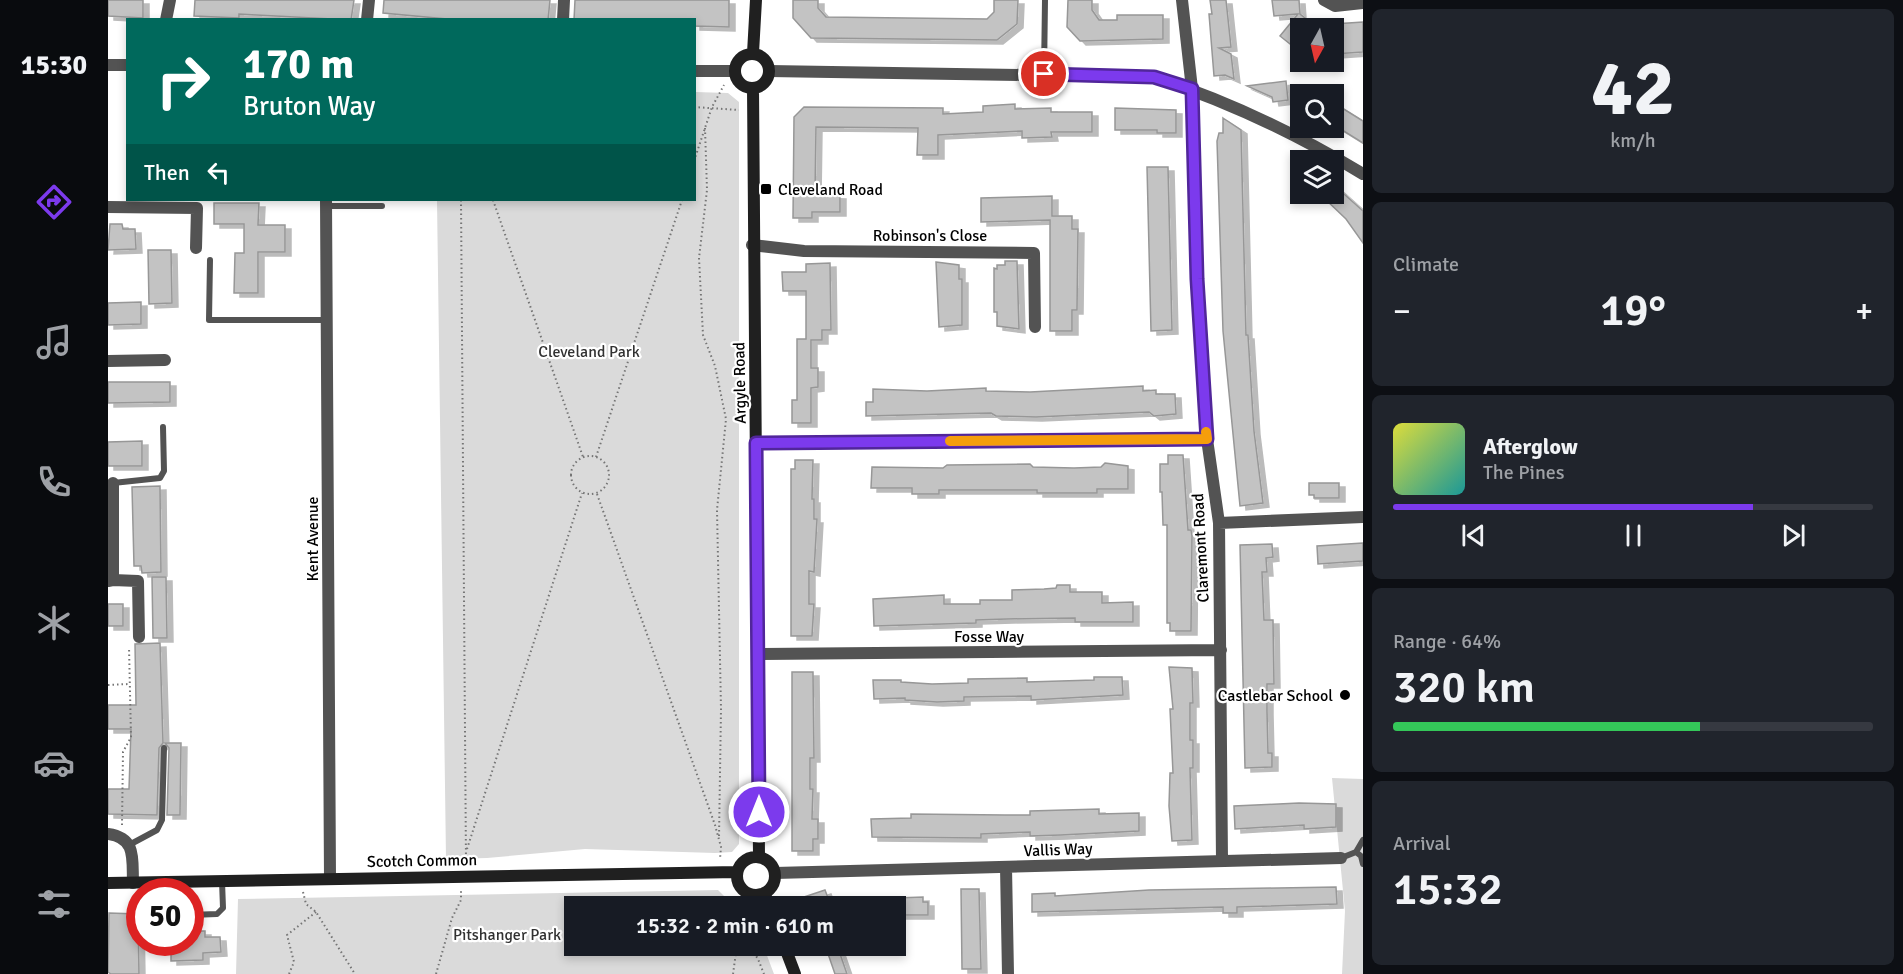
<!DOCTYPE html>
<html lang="en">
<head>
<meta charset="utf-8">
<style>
  :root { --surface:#171b24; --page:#20242c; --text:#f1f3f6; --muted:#9ea1a6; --line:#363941; --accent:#7c3aed }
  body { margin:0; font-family:Signika,sans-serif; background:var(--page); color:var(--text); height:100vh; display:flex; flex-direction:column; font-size:22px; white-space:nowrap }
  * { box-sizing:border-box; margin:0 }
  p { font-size:20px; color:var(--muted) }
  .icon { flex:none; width:33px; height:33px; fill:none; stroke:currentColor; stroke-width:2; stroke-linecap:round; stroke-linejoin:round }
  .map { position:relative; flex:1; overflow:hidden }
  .details { display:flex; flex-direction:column; gap:9px; padding:9px; background:#0d0f14; width:540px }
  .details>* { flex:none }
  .banner { position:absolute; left:18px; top:18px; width:570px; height:183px; border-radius:0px; box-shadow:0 3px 9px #0003; background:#00695c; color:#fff; overflow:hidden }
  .needle { width:39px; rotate:188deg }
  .buttons { position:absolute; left:1182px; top:18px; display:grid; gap:12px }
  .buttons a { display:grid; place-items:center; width:54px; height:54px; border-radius:0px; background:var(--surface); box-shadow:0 3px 9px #0003; font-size:30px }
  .speed { position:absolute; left:18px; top:878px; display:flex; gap:12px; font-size:30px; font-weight:700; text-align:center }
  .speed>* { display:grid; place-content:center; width:78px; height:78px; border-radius:50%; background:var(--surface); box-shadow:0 3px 9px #0003; line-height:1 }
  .speed .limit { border:9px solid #d22; background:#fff; color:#111 }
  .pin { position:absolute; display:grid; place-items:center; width:51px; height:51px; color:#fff; margin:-26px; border:3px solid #fff; border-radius:50%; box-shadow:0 2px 6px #0007 }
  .me { position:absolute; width:66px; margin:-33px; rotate:0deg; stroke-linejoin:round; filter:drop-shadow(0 0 4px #0008) }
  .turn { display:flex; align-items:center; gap:21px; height:126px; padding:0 18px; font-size:27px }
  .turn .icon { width:78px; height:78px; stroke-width:2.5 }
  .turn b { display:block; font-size:42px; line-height:51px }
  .then { display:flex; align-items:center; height:57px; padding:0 18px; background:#0003; gap:12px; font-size:22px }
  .big { font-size:45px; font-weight:600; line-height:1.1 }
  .details .card { flex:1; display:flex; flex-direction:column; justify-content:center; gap:9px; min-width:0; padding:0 21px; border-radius:9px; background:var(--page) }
  .details .dial { align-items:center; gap:0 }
  .dial b { font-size:78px; line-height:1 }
  .song { display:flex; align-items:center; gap:18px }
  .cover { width:72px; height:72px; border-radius:9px; background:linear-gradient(135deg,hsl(60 70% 55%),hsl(180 70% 35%)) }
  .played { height:6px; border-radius:3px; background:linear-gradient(90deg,var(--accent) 75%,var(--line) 75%) }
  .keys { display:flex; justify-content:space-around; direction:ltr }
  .heat { display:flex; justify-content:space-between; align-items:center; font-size:33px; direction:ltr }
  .charge { height:9px; border-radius:4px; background:linear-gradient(90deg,#34c759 64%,var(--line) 0) }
  .trip { position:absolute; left:456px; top:896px; width:342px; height:60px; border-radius:0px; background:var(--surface); box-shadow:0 3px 9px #0003; font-weight:600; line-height:60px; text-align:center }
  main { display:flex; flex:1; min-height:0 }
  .dock { display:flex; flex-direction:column; width:108px; justify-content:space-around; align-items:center; background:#090b0e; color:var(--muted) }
  .dock .icon { width:42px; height:42px }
  .dock .selected { color:var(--accent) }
  .dock b { font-size:27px; color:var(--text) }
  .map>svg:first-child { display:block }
  .green { fill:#dadada }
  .building { fill:#c3c3c3; stroke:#979797; stroke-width:1.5; filter:url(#shadow) }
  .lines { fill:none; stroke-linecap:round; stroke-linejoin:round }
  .path { stroke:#757575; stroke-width:2; stroke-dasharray:1.5 3; stroke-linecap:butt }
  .service { stroke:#535353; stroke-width:6 }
  .minor { stroke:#535353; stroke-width:12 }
  .tertiary { stroke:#535353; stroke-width:12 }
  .secondary { stroke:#202020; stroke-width:12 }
  .route-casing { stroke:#51269a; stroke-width:15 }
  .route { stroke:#7c3aed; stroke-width:10 }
  .slow { stroke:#f59e0b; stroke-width:10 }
  .poi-dot { fill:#000; stroke:#fff; stroke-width:2 }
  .labels { text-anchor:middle; stroke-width:4.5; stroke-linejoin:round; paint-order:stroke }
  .poi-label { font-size:16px; fill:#000; stroke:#fff; text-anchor:start }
  .street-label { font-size:16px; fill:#000; stroke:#fff }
  .park-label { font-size:16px; fill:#313131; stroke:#fff }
</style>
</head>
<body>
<main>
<nav class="dock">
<b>15:30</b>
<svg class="icon selected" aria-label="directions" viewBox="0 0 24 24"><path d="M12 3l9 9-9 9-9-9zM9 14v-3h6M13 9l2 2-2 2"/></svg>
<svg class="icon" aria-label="music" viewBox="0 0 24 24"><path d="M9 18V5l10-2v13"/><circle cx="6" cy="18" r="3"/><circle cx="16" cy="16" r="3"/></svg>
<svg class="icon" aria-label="phone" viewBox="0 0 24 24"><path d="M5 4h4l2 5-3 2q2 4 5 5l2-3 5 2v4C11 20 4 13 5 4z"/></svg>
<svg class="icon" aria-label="climate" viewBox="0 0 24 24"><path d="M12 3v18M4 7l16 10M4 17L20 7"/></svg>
<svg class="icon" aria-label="car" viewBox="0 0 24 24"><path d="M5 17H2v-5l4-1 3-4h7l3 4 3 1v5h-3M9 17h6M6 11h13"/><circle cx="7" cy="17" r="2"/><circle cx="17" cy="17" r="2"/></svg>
<svg class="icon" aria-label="filters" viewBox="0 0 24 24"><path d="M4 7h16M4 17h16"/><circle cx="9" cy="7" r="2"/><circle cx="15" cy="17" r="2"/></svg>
</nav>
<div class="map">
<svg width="1255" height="974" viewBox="0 0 1255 974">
  <defs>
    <filter id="shadow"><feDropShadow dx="6" dy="4" stdDeviation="0" flood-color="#0004"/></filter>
  </defs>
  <rect width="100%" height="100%" fill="#fff"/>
  <path class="green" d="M587,92L620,93L631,102V844L624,852L607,853L477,849L379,858L338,859L329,200H586Z
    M1224,778L1255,779V974H1234L1237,911Z
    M610,890L626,906H466V945H655L666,974H128L130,899Z"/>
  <path class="building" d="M0,0H35V18L0,16Z
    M87,0H246L243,20L131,14V18L86,16Z
    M276,0H442L440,20H350L275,13Z
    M467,0H621V27L586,26V20H466Z
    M685,0H710V8L718,17L879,19L886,12V0H910L909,24L889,40L703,38L685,18Z
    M960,0H984V10L991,20H1009V15H1055V39L972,41L959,27Z
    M1102,0H1118L1123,47L1111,48L1123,54L1126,79L1117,75L1106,76L1101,14H1104Z
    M1164,0H1191L1192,14L1210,28H1192V52L1172,36L1190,14L1166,16Z
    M1255,22V52L1226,54V24Z
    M1178,81L1180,100L1165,102L1164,97L1139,86Z
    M1226,103L1255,121V143L1226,125Z
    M907,104V109L943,108V112H984V132H943L944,137L914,138V131L830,135V155H809L810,128L708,127L707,194L732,195V212H704V218H685L686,117L696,107L835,108V114L875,112V106Z
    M1007,108L1068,110V133H1049V130H1007Z
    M1115,118L1133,130L1138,335H1140L1146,431L1155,503L1132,506L1115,331L1109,141L1111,133H1115Z
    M1039,167H1060L1064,330L1043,331Z
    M1227,186L1255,211V243L1238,219L1216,198L1220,194H1226Z
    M944,196V216H964V229H970L969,310H964V331H942V220L873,222V198Z
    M106,203H151L150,225H177V252H150V293H126L127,253H136V224H106Z
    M2,224H14L15,229H27L28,249L0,250Z
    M40,250H63L64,303L41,304Z
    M897,261H909L911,329L889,326V312H886V268L889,269V265H897Z
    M828,262L851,265V279H854V325L831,327Z
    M722,263L723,330H714V340H703V368H710V387L703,388V423H684V400H689V339H698V291H675L674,272H698V264Z
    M33,302V324L0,325V303Z
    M0,382H62V402L0,403Z
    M1035,386V391L1048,390V394H1067L1068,414L1046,416L1041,412L928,417L888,416L883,413L758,416V402H765V389L819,391L878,388V391L922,392Z
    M34,441V466H0V442Z
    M1060,455H1075L1080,530H1083L1084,536L1083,631H1062V623H1059V525H1055L1054,492H1052V464H1060Z
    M687,460H705L704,499H706V519H709L706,572L701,571V604H706L704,636H683V469H687Z
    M997,463L1020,466V489H989V493H929V490H831V494H804V488H763L764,467L835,468L839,465L922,464L925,467L966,468L993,467Z
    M1201,483H1231V498H1206V495H1201Z
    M52,486L53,572L34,573L33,566H26L24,487Z
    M1255,543V561L1210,564L1209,546Z
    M1164,544L1165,557L1158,558L1159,572H1154L1156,620H1165L1166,684H1159V711L1160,753H1164V767L1137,768L1132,545Z
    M44,577H58L59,638H45Z
    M949,585H962V592H994V603L1025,602V622H967V618L899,619L868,620V623L766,626L765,599L836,595V604H872V600H904V590L936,589L948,588Z
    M0,604H15V626H0Z
    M52,643L55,743L51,748L49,815L0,814V789H21L23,729H0V705H28L27,644Z
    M1061,667L1084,668L1085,703H1082V740H1085V768H1082L1084,840L1064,841L1061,806L1062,773H1065L1062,709H1065Z
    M684,672H705L706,758H702V789H705L704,819H710V839H705V851H684Z
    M986,677H1014L1015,695L923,700V696L856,697V701L829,702L797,700V698L766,699L765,680H793V682L824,684L860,683V679L919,678V682L986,680Z
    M57,743H73L72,815H59L61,748Z
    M1191,803L1228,804V827L1196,829V825L1127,829L1126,806Z
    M991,809V814L1031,813V831L953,835L922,836V832L873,834V838L764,837L763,819L803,818V814L897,815H922V811Z
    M1228,887L1229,904L1129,907V913H1115V907L924,912V894L947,893V896L1041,890Z
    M853,889H871L873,969H854Z
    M717,890L722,903L699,906L696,897Z
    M815,897V902H820V915H788V898Z
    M1,913L30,914L31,974H3L0,972Z
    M82,931H97V937H112L113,952L95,953V960L63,961V942H82Z
    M717,945H729L739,974H727Z"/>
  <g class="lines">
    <path class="path" d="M586,107L631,110
      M597,128L599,190L591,258L595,335L607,366L618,419L609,510L613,709L611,838
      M586,161L604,107L616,85
      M353,200L358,863
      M385,200L475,457
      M463 475a19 19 0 1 1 38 0a19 19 0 1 1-38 0Z
      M488,457L574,200
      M489,494L607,825L613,847L612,859
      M0,685L21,684
      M14,825L15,752L23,737L21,647
      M359,849L474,493
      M195,892L198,904L208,912L247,974
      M641,945L650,959L656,974
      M181,974L186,962L179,935L208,912
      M328,974L344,918L353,900V891
      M625,974L629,945"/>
    <path class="service" d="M936,74L937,0
      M218,206H274
      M102,260L101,320H218
      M5,483L52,478L56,471L55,427
      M21,845L49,830L54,820L56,748
      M1248,852L1253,856L1255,864
      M1233,858L1248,852L1255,840
      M82,915L109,914L115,908L114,881"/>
    <path class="minor" d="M1074,0L1084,89L1089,279L1099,439L1111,523L1114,861
      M1216,0L1227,6L1255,3
      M58,20L62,0
      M259,20L261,0
      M455,20L456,0
      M661,71L1046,77C1119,101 1189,134 1255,174
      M218,200L222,879
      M0,207L89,208L88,248
      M644,245L696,251L926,253L927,327
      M0,361L57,360
      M648,443L1099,439
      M1111,523L1255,517
      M5,580L30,581L31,637
      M0,581L5,580V483
      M649,654L1113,650
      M0,834C29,838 24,859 25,883
      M898,867L900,974
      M667,873L1233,858"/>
    <path class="tertiary" d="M0,65H20
      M586,71H626"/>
    <path class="secondary" d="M645,53L648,0
      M627 71a17 17 0 1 1 34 0a17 17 0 1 1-34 0Z
      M645,88L651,857
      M629 876a19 19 0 1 1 38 0a19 19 0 1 1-38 0Z
      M0,883L629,872
      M656,893L662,906
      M676,945L687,974"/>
  </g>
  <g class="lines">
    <defs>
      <path id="route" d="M651,812L648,443L1099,439L1089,279L1084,89L1046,77L936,74"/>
    </defs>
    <use href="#route" class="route-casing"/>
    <use href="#route" class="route"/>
    <path class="slow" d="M842,441L1099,439L1098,432"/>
  </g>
  <g class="poi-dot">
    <rect x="652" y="183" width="12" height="12" rx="3"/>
    <circle cx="1237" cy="695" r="6"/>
  </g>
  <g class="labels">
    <g class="poi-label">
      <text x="670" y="195">Cleveland Road</text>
      <text x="1225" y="701" text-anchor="end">Castlebar School</text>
    </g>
    <g class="street-label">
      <text x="822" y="241">Robinson's Close</text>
      <text transform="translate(631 383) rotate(-91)" y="6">Argyle Road</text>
      <text transform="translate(204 539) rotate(-90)" y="6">Kent Avenue</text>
      <text transform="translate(1092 548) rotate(-93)" y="6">Claremont Road</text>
      <text x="881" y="642">Fosse Way</text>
      <text transform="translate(950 849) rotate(-2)" y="6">Vallis Way</text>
      <text transform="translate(314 860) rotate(-1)" y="6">Scotch Common</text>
    </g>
    <g class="park-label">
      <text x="481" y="357">Cleveland Park</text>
      <text x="399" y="940">Pitshanger Park</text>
    </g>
  </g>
</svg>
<div class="buttons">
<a><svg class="needle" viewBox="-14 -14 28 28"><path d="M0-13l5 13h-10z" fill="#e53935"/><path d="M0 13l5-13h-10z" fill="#9ea1a6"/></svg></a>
<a><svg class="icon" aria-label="search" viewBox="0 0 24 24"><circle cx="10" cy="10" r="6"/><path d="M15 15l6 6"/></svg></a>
<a><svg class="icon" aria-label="layers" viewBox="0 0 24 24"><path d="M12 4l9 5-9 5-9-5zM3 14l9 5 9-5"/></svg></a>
</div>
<div class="speed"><div class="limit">50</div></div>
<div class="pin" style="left:936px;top:74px;background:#d93025"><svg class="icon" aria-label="arrive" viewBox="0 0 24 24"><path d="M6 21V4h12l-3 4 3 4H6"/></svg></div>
<svg class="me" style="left:651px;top:812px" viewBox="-20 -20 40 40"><circle r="17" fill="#7c3aed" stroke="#fff" stroke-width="3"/><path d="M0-11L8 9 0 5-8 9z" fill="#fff"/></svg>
<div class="trip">15:32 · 2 min · 610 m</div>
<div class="banner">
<div class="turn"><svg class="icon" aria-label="right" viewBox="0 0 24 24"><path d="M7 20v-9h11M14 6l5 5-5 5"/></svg><div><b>170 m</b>Bruton Way</div></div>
<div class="then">Then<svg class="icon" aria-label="left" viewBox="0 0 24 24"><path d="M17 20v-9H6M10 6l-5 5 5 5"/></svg></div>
</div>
</div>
<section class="details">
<div class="card dial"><b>42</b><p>km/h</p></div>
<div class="card"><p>Climate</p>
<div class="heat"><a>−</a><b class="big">19°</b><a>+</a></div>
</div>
<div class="card">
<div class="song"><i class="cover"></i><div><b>Afterglow</b><p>The Pines</p></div></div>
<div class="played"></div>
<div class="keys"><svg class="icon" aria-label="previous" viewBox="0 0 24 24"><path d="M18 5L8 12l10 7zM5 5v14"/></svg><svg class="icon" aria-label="pause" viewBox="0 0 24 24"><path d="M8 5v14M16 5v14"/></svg><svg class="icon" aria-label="next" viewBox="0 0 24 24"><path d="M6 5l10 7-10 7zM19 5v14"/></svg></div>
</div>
<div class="card"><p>Range · 64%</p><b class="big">320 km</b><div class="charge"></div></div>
<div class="card"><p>Arrival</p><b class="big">15:32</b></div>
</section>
</main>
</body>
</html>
